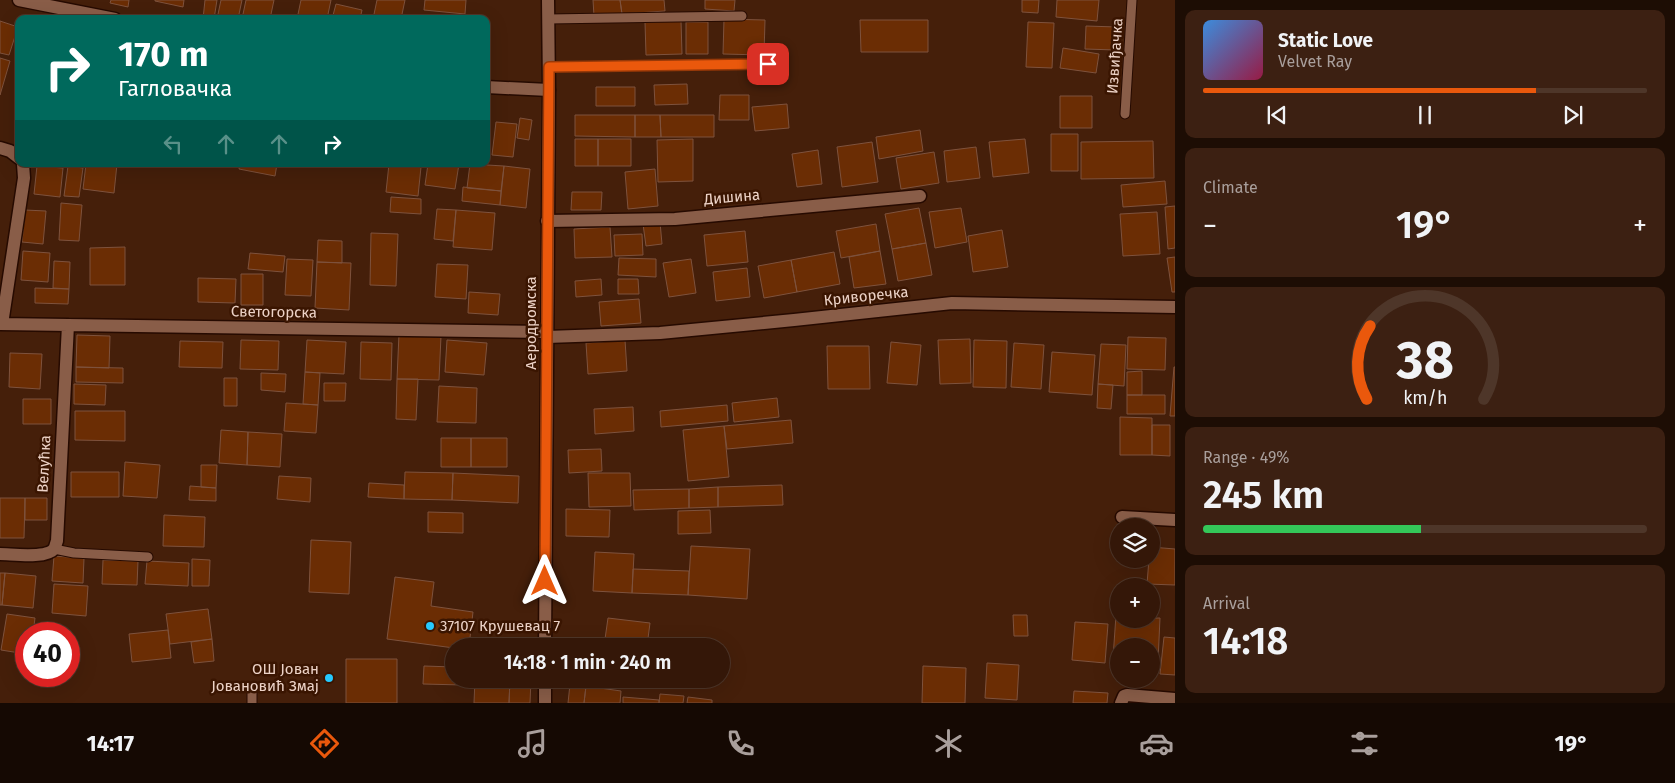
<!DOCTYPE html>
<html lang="en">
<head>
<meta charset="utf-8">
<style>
  :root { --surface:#341708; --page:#3c2012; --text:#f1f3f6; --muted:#a99f9c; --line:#4e3629; --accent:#ea580c }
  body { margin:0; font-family:"Fira Sans",sans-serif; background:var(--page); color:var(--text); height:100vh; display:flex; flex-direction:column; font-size:19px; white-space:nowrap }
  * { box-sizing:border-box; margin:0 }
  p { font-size:16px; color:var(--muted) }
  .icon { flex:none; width:28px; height:28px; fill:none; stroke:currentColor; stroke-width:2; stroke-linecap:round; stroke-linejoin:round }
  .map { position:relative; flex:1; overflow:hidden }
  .sheet { display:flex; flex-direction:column; gap:10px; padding:10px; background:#1d0d04; width:500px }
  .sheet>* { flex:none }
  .guide { position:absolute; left:15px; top:15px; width:475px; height:152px; border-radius:10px; box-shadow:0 5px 20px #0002,0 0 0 1px var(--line); background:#00695c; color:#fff; overflow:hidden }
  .buttons { position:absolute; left:1110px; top:518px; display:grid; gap:10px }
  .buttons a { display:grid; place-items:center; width:50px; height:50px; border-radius:50%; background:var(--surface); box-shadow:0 5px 20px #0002,0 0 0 1px var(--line); font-size:25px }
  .speed { position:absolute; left:15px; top:622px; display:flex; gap:10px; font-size:25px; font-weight:700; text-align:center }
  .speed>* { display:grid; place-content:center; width:65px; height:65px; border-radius:50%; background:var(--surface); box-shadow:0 5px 20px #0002,0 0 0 1px var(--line); line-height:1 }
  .speed .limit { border:8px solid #d22; background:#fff; color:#111 }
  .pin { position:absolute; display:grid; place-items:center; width:42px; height:42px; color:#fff; margin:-21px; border-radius:10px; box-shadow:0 2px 8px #0006 }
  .me { position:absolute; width:55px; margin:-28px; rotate:0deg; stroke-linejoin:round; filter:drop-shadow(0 0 4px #0008) }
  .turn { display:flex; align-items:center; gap:18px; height:105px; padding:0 20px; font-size:22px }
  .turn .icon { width:65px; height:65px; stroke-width:2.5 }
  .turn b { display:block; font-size:35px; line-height:42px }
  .lanes { display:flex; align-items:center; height:48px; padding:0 20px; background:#0003; justify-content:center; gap:25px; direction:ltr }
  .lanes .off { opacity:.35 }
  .big { font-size:38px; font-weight:600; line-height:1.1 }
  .sheet .card { flex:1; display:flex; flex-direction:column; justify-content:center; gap:8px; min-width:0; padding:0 18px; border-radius:10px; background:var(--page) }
  .sheet .dial { align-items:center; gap:0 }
  .dial svg { height:130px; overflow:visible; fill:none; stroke:var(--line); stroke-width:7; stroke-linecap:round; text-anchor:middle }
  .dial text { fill:var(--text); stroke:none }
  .song { display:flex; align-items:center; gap:15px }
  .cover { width:60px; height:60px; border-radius:8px; background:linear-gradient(135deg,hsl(210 70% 55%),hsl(340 70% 35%)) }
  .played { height:5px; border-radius:2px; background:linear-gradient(90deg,var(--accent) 75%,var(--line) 75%) }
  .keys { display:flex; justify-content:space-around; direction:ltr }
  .heat { display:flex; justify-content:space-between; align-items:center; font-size:28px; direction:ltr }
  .charge { height:8px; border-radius:4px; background:linear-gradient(90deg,#34c759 49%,var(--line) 0) }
  .trip { position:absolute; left:445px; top:638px; width:285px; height:50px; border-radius:25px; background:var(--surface); box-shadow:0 5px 20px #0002,0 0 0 1px var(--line); font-weight:600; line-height:50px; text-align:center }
  .tab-bar { display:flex; height:80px; justify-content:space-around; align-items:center; background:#150903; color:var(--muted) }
  .tab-bar .icon { width:35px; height:35px }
  .tab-bar .on { color:var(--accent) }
  .tab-bar b { font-size:22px; color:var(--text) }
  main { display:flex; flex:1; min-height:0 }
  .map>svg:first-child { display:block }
  .building { fill:#6b2d04; stroke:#7e523d }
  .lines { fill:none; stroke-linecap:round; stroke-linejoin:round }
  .service-casing { stroke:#260a00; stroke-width:11 }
  .minor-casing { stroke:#260a00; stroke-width:15 }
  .tertiary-casing { stroke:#260a00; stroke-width:15 }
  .service { stroke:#895d48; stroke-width:9 }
  .minor { stroke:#895d48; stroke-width:12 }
  .tertiary { stroke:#895d48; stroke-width:12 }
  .route-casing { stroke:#983908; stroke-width:12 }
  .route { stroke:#ea580c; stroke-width:9 }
  .poi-dot { fill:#26c9fe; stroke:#3a1501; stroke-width:2 }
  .labels { text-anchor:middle; stroke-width:5; stroke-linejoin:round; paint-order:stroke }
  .street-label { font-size:15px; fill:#edd3c7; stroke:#3a1501 }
  .poi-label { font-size:15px; fill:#edd3c7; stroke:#3a1501; text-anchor:start }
</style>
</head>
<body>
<main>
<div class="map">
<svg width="1175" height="703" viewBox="0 0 1175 703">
  <rect width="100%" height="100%" fill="#451f0a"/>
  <path class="building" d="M111,0H129L128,7L110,3Z
    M155,0H184L183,7L155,1Z
    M205,0H217L214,19H203Z
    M221,0H242L238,19H217Z
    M246,0H274L270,19H242Z
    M301,0H331L327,19H297Z
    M377,0H405L401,19H373Z
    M425,0H466L465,14L424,10Z
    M593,0H620L622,14L594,16Z
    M620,0H664L665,11L622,14Z
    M705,0H735L734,11L705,9Z
    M1022,0H1039L1038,13L1022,12Z
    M1057,0H1099L1097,21L1056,17Z
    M336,4L362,10L360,19H332Z
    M406,15L457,19H406Z
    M724,19L765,20L764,55L723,54Z
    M860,20H928V52H861Z
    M0,21L18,27L9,55L0,53Z
    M681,21L682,54L646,55L645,22Z
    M686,22H708V54H686Z
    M1028,22L1054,23L1052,68L1026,67Z
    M1086,26L1117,27L1116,50L1085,49Z
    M1063,48L1099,54L1096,73L1060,68Z
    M0,58L10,61L0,95Z
    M687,84L688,104L655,105L654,85Z
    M596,87H635V106H596Z
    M720,95H749V120H719Z
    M1060,96H1092V128H1060Z
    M787,104L789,128L755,131L752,107Z
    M575,115H635V137L575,136Z
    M635,115H660L661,137H635Z
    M660,115H714V137H661Z
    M520,118L532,120L529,140L517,138Z
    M496,122L517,124L513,157L492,155Z
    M920,130L923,151L879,159L876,137Z
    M1051,134H1078V171H1051Z
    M575,139H598V166H575Z
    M598,139H631V166H598Z
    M693,139V181L658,182L657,140Z
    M1025,139L1029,173L993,177L989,142Z
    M1153,141L1154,178L1081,179V142Z
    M872,142L878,182L842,187L837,147Z
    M976,147L980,178L947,182L944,151Z
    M818,150L822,184L797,187L792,154Z
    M934,152L939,183L901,189L896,158Z
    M86,164H117L114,193L83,189Z
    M240,164H277L275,176L239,169Z
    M389,164L421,167L418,196L386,192Z
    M428,164H459L455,189L425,185Z
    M470,164L504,166L501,191L467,188Z
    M37,166L63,168L60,197L34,194Z
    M68,166L83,168L79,197L64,196Z
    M504,166L530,169L526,208L500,205Z
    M655,169L658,206L628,209L625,172Z
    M1165,181L1167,204L1123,207L1121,185Z
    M463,187L501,191L500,205L462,201Z
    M572,192H602L601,210H571Z
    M391,197L421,199V214L390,212Z
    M61,203L82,205L79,241L59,240Z
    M1175,206V248L1168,249L1165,207Z
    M919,208L926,243L892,249L885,214Z
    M961,208L967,242L935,248L929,212Z
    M437,209L456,210L453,241L434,239Z
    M25,210L46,211L43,244L22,242Z
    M456,210L495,213L492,250L453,247Z
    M1157,212L1160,254L1123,256L1120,214Z
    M660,222L662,244L646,246L643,224Z
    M876,224L880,251L841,258L836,231Z
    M610,227L612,257L575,258L574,229Z
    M1002,230L1008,267L973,272L968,236Z
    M745,231L748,262L707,266L704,235Z
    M371,233L398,234L396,286L370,285Z
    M642,234L643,255L615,256L614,235Z
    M318,240L342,241V263L317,262Z
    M926,243L932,275L898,281L892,249Z
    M125,247V285H90V248Z
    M23,251L50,253L48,282L21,280Z
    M880,251L886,284L854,288L849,257Z
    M834,252L840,284L797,292L791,260Z
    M250,253L285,256L283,272L248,269Z
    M1175,257V292H1172L1167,258Z
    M619,258L656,259V277L618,275Z
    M287,259L313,260L311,296L285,295Z
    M691,259L696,293L669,297L663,263Z
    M791,260L797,292L764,298L758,266Z
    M54,261L70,262L69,289L53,288Z
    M317,262L351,263L349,310L315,308Z
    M437,264L468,265L466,299L435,297Z
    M747,268L750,297L716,301L713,272Z
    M241,274H263V305H241Z
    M198,278L236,279L235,303L198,302Z
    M601,279L602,295L576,297L575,281Z
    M618,279H638L639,294H618Z
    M35,288L69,289L68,304L35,303Z
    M469,292L500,294L498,315L468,313Z
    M639,299L641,323L601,326L599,302Z
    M399,334L441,336L439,380L397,379Z
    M77,335L110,336L109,368L76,367Z
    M1128,337L1166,338L1165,370L1127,369Z
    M970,339L971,383L940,384L938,340Z
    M241,340L279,341L278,370L240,369Z
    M307,340L346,342L344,374L305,372Z
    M447,340L487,343L484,375L445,372Z
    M625,340L627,371L588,374L586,343Z
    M974,340L1007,341L1006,388L973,387Z
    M180,341L223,342L222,368L179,367Z
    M361,342L392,343L391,380L360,379Z
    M891,342L921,345L917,385L887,383Z
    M1014,343L1044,345L1041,389L1011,387Z
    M1101,344L1126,345L1124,386L1098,384Z
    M827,346H869L870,389H828Z
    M1052,352L1095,355L1092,395L1049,392Z
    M10,353L42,354L40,389L9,387Z
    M76,367L123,368V383L76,382Z
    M1174,367H1175V416H1170Z
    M1142,371V395H1127V372Z
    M305,372L320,373L318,405L303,404Z
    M261,373L286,374L285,392L261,390Z
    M224,378H237V406H224Z
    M397,379H418L416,420L396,419Z
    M324,383H346L345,401H324Z
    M74,384L106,385L105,405L74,404Z
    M1098,384L1113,385L1111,409L1097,408Z
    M439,386L477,388L476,423L437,422Z
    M1127,395H1165V414H1127Z
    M777,398L779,417L734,422L732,403Z
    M23,399H51V424H23Z
    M286,403L318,405L316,433L284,431Z
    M727,405L728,421L661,427L660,411Z
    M633,407L634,431L595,434L594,409Z
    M75,411H125V441L75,440Z
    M1120,417L1152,418V455H1120Z
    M791,420L793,443L727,449L724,426Z
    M1152,425H1170V456L1152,455Z
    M724,426L729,477L688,481L683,430Z
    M221,430L248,432L247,465L219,463Z
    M248,432L282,434L280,467L247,465Z
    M441,438H471V467H441Z
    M471,438H507V467H471Z
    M601,449L602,471L569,473L568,450Z
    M125,462L160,465L157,498L123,496Z
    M201,465H217L216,488L201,487Z
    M71,472H119V497H71Z
    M405,472L453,473L452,500L404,499Z
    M453,473L519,476L518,503L452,500Z
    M588,473H630L631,506L589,507Z
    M279,476L311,478L310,502L277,499Z
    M369,483L404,485V499L368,497Z
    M782,485L783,505L718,507V487Z
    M190,486L216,488V501L189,500Z
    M718,487V507L689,508V489Z
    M689,489V508L634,510L633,490Z
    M0,498H25L24,538H0Z
    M25,498H47V520H25Z
    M566,509L610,510L609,537L566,536Z
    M710,510L711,533L678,534V511Z
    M428,512L463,513V533L428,532Z
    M164,515L205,517L204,547L163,546Z
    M311,540L351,542L349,594L309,592Z
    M691,546L750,549L747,599L688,595Z
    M1151,547L1175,549V585L1147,584L1149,559H1151Z
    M595,552L634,554L632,593L593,591Z
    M54,556L84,558L83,583L52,581Z
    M192,559L210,560L209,586H192Z
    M103,560L138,561L137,585L102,584Z
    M147,561L189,563L188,586L145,584Z
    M633,569L689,571L688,595L632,593Z
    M0,573H5L2,605H0Z
    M5,573L36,576L33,608L2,605Z
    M395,577L434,582L431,606L473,612L469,646H454V648L387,639Z
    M54,584L88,586L86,616L52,613Z
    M208,609L212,639L170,644L166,614Z
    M7,614L35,618L33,634H26V654L1,650Z
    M1013,615H1027L1028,636H1014Z
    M1116,615H1119V619L1160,618L1158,661L1151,660V646H1119V658H1113Z
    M608,618L650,623L647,646H604Z
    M1075,622L1108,624L1105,663L1072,660Z
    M168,630L171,658L132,662L129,634Z
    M1164,637L1175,638V675L1160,674Z
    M212,639L214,661L194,663L191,642Z
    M346,659H397V703H346Z
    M987,663L1019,665L1017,700L985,698Z
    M424,666L454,667V679H463V685L423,684Z
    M923,666L966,668L965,703H922Z
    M475,679H510L509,703H474Z
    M510,679H531L530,703H509Z
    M648,679H672L671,688L648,685Z
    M570,684L586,686L584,703H568Z
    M586,686L621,691L620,703H584Z
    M1074,691L1108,693L1107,703H1073Z
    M660,694L684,696L683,703H659Z
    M623,697L659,700V703H623Z
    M688,697L712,700V703H687Z"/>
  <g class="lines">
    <defs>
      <path id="service" d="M548,19L742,16
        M549,67L768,64
        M1125,114L1132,0
        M54,549L74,553L148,557
        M252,690V703"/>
      <path id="minor" d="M19,0L115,19
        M486,87L549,90
        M0,148L10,151L19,158
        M547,221L675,219L920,196
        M0,324L547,332
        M2,324L24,178L23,164
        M547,337L660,333L794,320L952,303L1175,307
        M1122,517L1175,520
        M0,554C12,554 46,559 54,549C55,548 56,543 57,541L68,325
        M1121,703L1124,696L1127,695L1175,699"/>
      <path id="tertiary" d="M545,646L549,90L548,0
        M545,703V679"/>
    </defs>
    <use href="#service" class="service-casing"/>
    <use href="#minor" class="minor-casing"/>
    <use href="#tertiary" class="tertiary-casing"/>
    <use href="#service" class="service"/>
    <use href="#minor" class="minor"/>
    <use href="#tertiary" class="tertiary"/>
  </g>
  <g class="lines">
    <defs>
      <path id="route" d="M545,581L549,67L768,64"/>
    </defs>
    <use href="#route" class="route-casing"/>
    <use href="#route" class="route"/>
  </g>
  <g class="poi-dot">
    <circle cx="430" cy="626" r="5"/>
    <circle cx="329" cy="678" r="5"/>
  </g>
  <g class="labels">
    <g class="street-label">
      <text transform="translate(1115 56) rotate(-86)" y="5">Извиђачка</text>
      <text transform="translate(732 197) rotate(-5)" y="5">Дишина</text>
      <text transform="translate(866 296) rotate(-6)" y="5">Криворечка</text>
      <text transform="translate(274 312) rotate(1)" y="5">Светогорска</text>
      <text transform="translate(531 323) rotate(-90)" y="5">Аеродромска</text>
      <text transform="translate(44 464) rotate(-87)" y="5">Велућка</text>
    </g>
    <g class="poi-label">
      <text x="440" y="631">37107 Крушевац 7</text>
      <text x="319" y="674" text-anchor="end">ОШ Јован<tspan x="319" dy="17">Јовановић Змај</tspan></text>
    </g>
  </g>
</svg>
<div class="buttons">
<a><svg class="icon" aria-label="layers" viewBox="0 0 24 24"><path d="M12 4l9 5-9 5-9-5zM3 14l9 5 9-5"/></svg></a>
<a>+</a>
<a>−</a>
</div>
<div class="speed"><div class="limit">40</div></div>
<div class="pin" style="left:768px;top:64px;background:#d93025"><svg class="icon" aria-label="arrive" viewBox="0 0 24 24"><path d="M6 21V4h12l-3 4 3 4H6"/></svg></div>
<svg class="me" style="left:545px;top:581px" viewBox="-20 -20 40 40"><path d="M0-17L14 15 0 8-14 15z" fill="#ea580c" stroke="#fff" stroke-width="4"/></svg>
<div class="trip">14:18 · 1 min · 240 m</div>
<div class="guide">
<div class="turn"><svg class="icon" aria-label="right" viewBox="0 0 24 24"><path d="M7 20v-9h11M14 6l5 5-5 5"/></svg><div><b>170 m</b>Гагловачка</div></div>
<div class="lanes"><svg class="icon off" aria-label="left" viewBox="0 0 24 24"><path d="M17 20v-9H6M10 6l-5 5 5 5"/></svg><svg class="icon off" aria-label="ahead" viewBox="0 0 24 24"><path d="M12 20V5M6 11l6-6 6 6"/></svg><svg class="icon off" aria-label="ahead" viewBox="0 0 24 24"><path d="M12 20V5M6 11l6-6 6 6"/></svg><svg class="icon" aria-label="right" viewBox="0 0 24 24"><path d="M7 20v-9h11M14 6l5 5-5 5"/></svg></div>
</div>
</div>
<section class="sheet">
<div class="card">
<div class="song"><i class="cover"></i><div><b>Static Love</b><p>Velvet Ray</p></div></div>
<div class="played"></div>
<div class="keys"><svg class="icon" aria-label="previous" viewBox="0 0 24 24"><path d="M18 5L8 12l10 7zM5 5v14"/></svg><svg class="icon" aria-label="pause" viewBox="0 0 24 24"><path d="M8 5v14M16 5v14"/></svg><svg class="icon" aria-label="next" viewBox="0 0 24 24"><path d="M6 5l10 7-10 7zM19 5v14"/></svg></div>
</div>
<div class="card"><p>Climate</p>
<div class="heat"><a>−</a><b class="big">19°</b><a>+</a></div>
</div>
<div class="card dial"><svg viewBox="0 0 100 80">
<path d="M14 69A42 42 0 1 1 86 69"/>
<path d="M14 69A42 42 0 0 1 16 24" stroke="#ea580c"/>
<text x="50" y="56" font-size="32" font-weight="700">38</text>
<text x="50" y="72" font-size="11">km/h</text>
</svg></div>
<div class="card"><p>Range · 49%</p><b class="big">245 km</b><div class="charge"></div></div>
<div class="card"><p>Arrival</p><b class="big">14:18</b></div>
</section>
</main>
<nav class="tab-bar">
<b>14:17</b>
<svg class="icon on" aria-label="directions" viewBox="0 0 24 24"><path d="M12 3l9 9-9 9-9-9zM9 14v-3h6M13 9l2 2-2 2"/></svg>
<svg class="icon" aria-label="music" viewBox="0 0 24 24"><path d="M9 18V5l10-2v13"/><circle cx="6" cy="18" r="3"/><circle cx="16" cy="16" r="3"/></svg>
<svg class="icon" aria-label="phone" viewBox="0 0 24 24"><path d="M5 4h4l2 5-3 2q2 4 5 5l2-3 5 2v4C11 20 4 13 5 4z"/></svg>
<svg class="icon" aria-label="climate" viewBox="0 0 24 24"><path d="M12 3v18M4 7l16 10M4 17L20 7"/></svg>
<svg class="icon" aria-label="car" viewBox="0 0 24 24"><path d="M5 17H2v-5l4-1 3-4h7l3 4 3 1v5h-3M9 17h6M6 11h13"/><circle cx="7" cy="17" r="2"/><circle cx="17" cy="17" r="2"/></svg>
<svg class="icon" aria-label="filters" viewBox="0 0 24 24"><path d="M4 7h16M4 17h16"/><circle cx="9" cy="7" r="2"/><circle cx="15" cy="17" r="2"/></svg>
<b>19°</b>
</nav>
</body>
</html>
